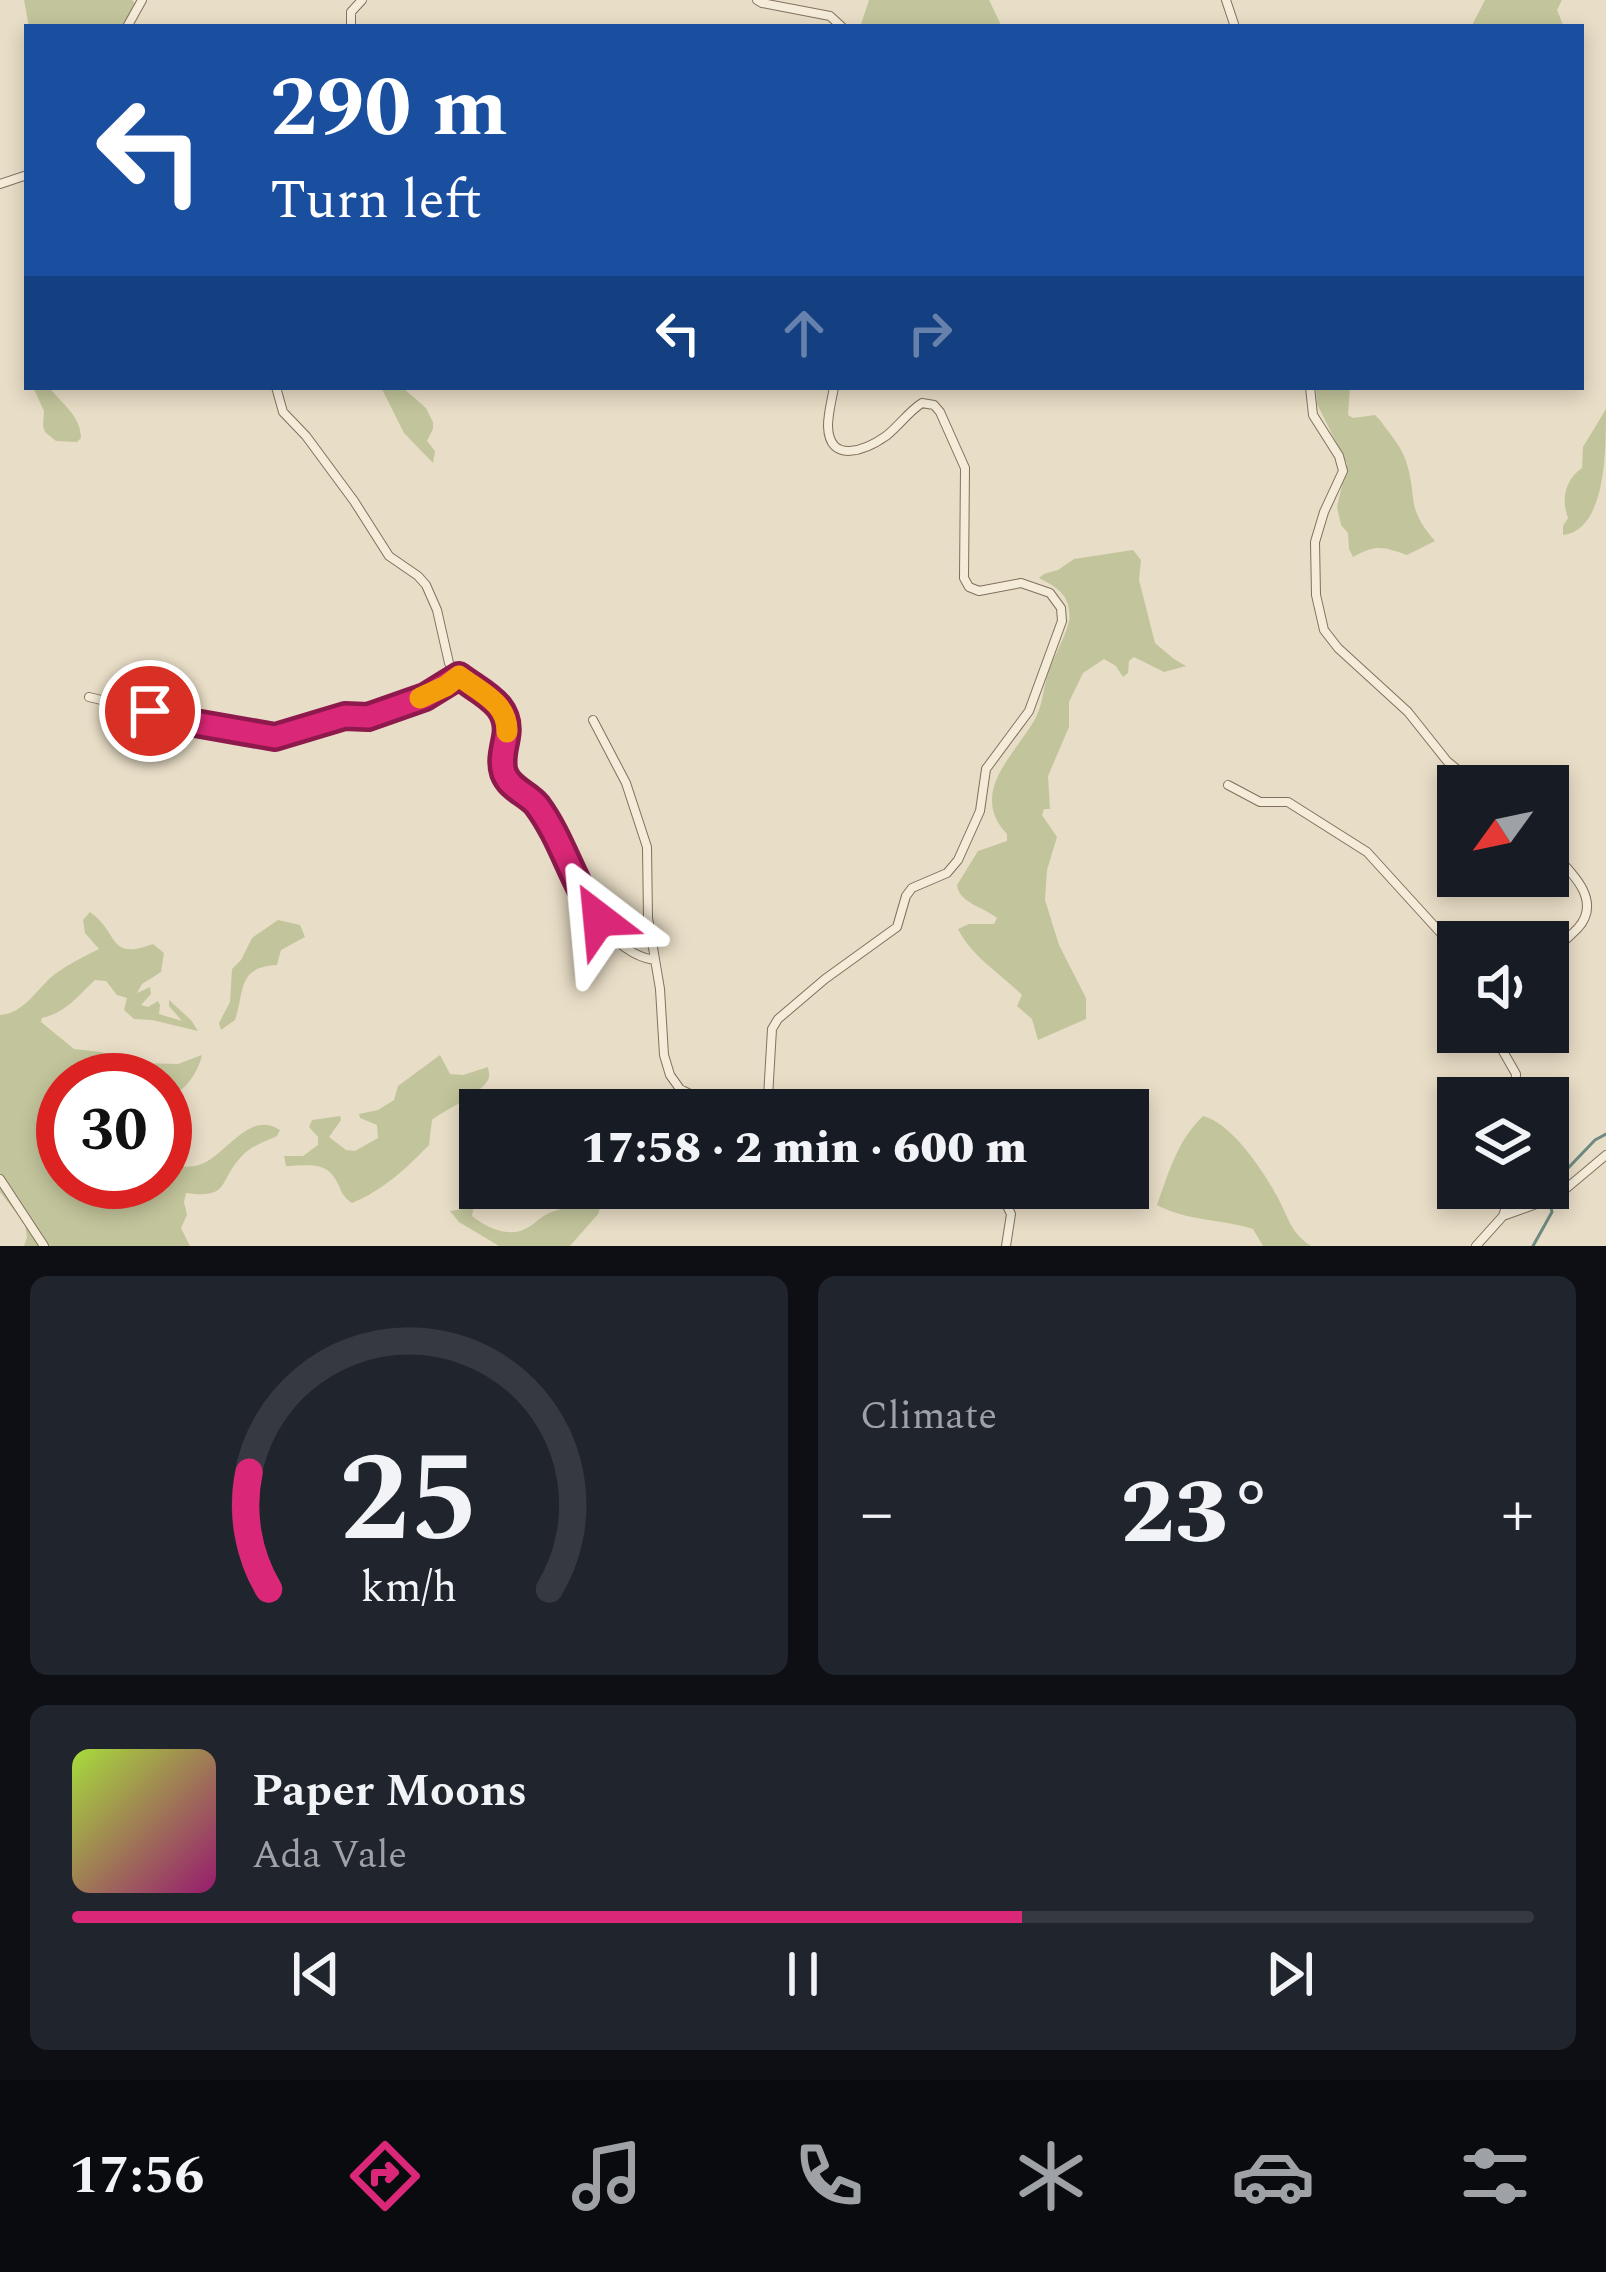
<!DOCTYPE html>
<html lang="en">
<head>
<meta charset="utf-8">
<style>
  :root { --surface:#171b24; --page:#20242c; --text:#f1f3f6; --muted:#9ea1a6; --line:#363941; --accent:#db2777 }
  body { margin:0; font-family:Spectral,serif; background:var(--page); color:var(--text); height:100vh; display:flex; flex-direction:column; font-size:45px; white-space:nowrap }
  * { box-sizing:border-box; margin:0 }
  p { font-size:39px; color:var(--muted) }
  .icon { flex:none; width:66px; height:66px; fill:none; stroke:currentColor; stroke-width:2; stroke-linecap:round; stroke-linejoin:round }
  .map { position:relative; height:1246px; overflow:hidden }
  .details { display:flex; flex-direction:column; gap:30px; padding:30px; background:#0d0f14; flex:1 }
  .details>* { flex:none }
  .top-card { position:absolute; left:24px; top:24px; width:1560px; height:366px; border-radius:0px; box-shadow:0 6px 18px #0003; background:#1a4fa0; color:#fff; overflow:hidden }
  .needle { width:78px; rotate:237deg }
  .buttons { position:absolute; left:1437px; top:765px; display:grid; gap:24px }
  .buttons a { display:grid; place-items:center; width:132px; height:132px; border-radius:0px; background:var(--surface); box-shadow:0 6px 18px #0003; font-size:60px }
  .speed { position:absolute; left:36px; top:1053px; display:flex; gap:24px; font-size:60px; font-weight:700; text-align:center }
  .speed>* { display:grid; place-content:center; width:156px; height:156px; border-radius:50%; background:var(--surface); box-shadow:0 6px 18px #0003; line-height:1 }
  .speed .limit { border:18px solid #d22; background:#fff; color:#111 }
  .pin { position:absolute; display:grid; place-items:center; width:102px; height:102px; color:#fff; margin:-51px; border:6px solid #fff; border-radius:50%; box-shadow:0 3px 12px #0007 }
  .me { position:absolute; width:132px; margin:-66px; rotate:331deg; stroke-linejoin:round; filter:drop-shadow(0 0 9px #0008) }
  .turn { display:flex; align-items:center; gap:42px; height:252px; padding:0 48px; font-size:54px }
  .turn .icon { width:156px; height:156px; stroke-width:2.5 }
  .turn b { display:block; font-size:84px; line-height:102px }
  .lanes { display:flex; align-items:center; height:114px; padding:0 48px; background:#0003; justify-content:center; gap:60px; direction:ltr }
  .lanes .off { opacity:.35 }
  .big { font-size:90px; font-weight:800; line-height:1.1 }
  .details .tile { flex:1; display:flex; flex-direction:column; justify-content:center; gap:18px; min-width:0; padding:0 42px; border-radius:18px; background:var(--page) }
  .details .dial { align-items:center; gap:0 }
  .dial svg { height:312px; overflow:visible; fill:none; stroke:var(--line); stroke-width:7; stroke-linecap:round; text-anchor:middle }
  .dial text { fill:var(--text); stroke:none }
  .song { display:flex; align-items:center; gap:36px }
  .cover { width:144px; height:144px; border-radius:18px; background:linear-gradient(135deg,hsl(80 70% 55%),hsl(320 70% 35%)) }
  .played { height:12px; border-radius:6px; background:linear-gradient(90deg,var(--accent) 65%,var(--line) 65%) }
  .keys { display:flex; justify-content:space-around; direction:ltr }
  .heat { display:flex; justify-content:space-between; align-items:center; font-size:66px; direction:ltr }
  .details .tiles { flex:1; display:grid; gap:30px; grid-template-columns:1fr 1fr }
  .tile:last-child { grid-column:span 2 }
  .trip { position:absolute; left:459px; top:1089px; width:690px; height:120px; border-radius:0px; background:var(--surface); box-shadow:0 6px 18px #0003; font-weight:800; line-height:120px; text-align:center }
  .tabs { display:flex; height:192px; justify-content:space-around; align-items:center; background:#090b0e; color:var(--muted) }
  .tabs .icon { width:84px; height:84px }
  .tabs .on { color:var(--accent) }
  .tabs b { font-size:54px; color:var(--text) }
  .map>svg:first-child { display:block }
  .green { fill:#c2c59b }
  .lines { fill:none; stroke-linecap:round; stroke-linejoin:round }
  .stream { stroke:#6f8a82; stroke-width:3 }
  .minor-casing { stroke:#82705e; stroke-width:10 }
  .minor { stroke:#f4ebd8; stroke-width:8 }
  .route-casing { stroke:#8e194d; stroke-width:30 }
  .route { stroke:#db2777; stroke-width:21 }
  .slow { stroke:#f59e0b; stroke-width:21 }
</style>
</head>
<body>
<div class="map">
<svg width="1606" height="1246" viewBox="0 0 1606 1246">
  <rect width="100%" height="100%" fill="#e8ddc6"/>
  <path class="green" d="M24,0H132L136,5L122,27H29Z
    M869,0H989L1002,27H890L882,25L860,27Z
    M1485,0H1562L1557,10L1564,27H1471Z
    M33,387H49C62,404 81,416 81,438L77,442L56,441L45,432L43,426L44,411Z
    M381,387L403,388L426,408L433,422V429L427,441L435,451L433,463L404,433Z
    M1316,387H1350L1348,415L1353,418L1375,415L1380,420C1389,433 1401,446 1406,461C1418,498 1405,507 1435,541L1407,555C1383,547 1377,544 1353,557L1349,549L1348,533L1341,525L1337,507L1347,464L1317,404Z
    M1606,409C1606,452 1606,530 1563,535V526L1568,518C1561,499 1565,480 1582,468L1583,447Z
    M1133,550L1141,560L1139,580L1155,643L1174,659L1186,666L1164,672L1134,657L1129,661L1128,673L1123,677L1116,666L1104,659L1083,673L1069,702V727L1048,776L1050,809H1044L1042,815L1057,837L1047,870L1045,900L1059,945L1086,998V1019L1038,1040L1032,1019L1017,1006L1022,995C1000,973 972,957 958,929L969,924H994L997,918C984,907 959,903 957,885L978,851L1007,841V834C968,792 1015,755 1035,719C1043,705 1043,688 1048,673C1054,656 1065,638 1069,621C1070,615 1069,607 1067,602C1063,590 1050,584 1039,578L1044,574L1058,570L1074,559Z
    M90,912C120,933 107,961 153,944L164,953L161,972L142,984L137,993L150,987L151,994L141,1005L148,1007L158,1001L160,1005L159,1014L182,1021L169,1006V1000L191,1020L198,1031L152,1020L134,1019L124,1010L127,998L117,995L106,981L95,980C78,996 65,1013 42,1018L41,1022L74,1049L101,1052L140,1063L178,1064L202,1055C197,1075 184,1093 165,1098V1080H63V1182H165V1165C174,1165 186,1168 195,1166C224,1161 247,1108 280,1130L277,1136C265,1142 250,1146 241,1157C218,1182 230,1199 186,1193L184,1202L187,1215L181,1228L190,1246H24L27,1237L25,1224L0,1192V1015C24,1014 37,988 55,974C69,964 84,956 99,949L85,933L83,920Z
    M278,920L300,925L305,937L281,950L277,965C237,967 245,990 235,1020L221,1030L219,1023L230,1002L232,969L241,960L252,938Z
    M440,1055L450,1074L463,1075L488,1067C488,1070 490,1074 489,1077C487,1091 444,1110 432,1120L429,1145C407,1168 382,1191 352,1203C340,1195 342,1189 334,1177C324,1161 303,1166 286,1166L284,1156H303L318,1145V1137L309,1127L312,1120L340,1116L341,1120L329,1137L346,1150L355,1151L378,1138L377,1125L360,1118L359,1114L378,1110L394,1100L398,1086Z
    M1203,1116C1232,1123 1265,1173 1279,1200C1289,1219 1291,1233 1311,1246H1263L1253,1229C1222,1219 1186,1221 1157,1205C1169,1172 1177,1141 1203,1116Z
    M477,1168L479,1178L472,1216C485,1227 508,1238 525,1229C534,1225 540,1217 549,1213C572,1205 581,1202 602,1188H607L598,1214L570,1246H499L459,1222L450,1211L462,1209L470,1177Z"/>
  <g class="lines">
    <path class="stream" d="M1545,1196L1549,1188L1595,1140L1606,1134
      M1533,1246L1552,1212L1550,1204"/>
    <defs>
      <path id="minor" d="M757,0L762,3L830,16L842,27
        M1226,0L1235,27
        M127,27L142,0
        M351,27V12L362,0
        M0,184L27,175
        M276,387L283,412L306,436L354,501L389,556L418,576L426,585L437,610L449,663L453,671C468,685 494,694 504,712C515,732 496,755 506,776C512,791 530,795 539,808C569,855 593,950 654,960
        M1310,387L1313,415L1339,456L1343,471L1324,512L1315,542L1316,595L1324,630L1338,648L1408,712L1447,761L1477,786
        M89,697L195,723L269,737L339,717L372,716L425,697L459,676
        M593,720L626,783L647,847L648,918L660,989L664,1055L670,1075L680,1089L692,1095L768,1097
        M1228,785L1260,802H1288L1367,852L1458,952
        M1548,848C1568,869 1604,899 1578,928C1568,938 1561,945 1548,951
        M1492,1032L1516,1074L1515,1098
        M775,1110L768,1097L772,1029L778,1019L825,979L897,927L906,896L912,888L947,873L958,860L980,811L986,769L1029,711L1062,621L1061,608L1050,593L1021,583L979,591L969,587L964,578L965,468L940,412L934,405L922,403C908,412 899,426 886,436C866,450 829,465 828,426C828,413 832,399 834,387
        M0,1179L44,1246
        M998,1188L1011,1214L1006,1246
        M1503,1216L1556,1197L1606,1155
        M1476,1246L1503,1216L1512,1188"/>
    </defs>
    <use href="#minor" class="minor-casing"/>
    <use href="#minor" class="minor"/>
  </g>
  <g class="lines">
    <defs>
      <path id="route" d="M150,711L195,723L275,737L345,716L368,717L425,697L459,676C481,693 512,704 506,737C504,749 500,761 504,773C510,789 527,793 537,805C563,840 573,884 599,919"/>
    </defs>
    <use href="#route" class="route-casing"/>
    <use href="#route" class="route"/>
    <path class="slow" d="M420,698L446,686L459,676C480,692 508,703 507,732"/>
  </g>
</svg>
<div class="buttons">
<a><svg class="needle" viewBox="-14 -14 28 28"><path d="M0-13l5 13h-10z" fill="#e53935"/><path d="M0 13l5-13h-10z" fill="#9ea1a6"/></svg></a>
<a><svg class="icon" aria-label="sound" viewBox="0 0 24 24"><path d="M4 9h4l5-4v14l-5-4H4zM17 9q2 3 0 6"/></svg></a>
<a><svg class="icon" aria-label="layers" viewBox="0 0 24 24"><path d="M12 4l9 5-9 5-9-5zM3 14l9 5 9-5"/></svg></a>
</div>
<div class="speed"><div class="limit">30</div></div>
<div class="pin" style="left:150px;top:711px;background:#d93025"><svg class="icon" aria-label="arrive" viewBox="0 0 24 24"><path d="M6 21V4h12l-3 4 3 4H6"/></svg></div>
<svg class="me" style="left:599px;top:919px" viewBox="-20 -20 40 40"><path d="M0-17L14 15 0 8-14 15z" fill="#db2777" stroke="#fff" stroke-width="4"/></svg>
<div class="trip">17:58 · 2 min · 600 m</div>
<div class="top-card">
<div class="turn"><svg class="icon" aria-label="left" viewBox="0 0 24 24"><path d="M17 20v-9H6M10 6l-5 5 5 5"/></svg><div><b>290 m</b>Turn left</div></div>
<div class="lanes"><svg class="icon" aria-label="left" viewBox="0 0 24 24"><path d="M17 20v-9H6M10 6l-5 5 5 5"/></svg><svg class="icon off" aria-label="ahead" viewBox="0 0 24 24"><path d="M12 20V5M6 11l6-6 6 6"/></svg><svg class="icon off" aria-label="right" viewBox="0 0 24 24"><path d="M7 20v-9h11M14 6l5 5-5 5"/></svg></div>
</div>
</div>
<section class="details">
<div class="tiles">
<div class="tile dial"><svg viewBox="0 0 100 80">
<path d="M14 69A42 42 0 1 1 86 69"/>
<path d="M14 69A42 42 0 0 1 9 39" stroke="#db2777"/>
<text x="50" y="56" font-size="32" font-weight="700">25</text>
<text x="50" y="72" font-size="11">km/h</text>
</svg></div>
<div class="tile"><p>Climate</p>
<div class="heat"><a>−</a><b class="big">23°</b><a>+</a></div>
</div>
<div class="tile">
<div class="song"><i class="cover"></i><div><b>Paper Moons</b><p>Ada Vale</p></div></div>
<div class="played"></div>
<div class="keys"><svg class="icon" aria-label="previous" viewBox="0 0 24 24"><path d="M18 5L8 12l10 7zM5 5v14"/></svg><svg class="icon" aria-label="pause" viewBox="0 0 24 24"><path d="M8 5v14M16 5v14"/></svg><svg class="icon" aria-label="next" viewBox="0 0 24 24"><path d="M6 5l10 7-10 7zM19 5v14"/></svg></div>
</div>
</div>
</section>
<nav class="tabs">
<b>17:56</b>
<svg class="icon on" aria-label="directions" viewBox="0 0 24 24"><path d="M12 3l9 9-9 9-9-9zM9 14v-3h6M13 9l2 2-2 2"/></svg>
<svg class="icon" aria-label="music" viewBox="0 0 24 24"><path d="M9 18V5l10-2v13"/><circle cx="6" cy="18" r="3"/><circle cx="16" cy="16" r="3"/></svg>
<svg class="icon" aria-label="phone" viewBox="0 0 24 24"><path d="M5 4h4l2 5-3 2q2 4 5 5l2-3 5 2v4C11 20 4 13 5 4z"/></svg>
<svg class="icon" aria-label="climate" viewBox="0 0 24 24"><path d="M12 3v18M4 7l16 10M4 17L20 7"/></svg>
<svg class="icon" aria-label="car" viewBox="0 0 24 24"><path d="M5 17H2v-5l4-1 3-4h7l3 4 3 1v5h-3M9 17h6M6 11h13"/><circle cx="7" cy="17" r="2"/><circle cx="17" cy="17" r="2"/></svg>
<svg class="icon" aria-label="filters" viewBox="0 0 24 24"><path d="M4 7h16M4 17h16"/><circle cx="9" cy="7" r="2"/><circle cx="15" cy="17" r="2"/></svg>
</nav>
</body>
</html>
